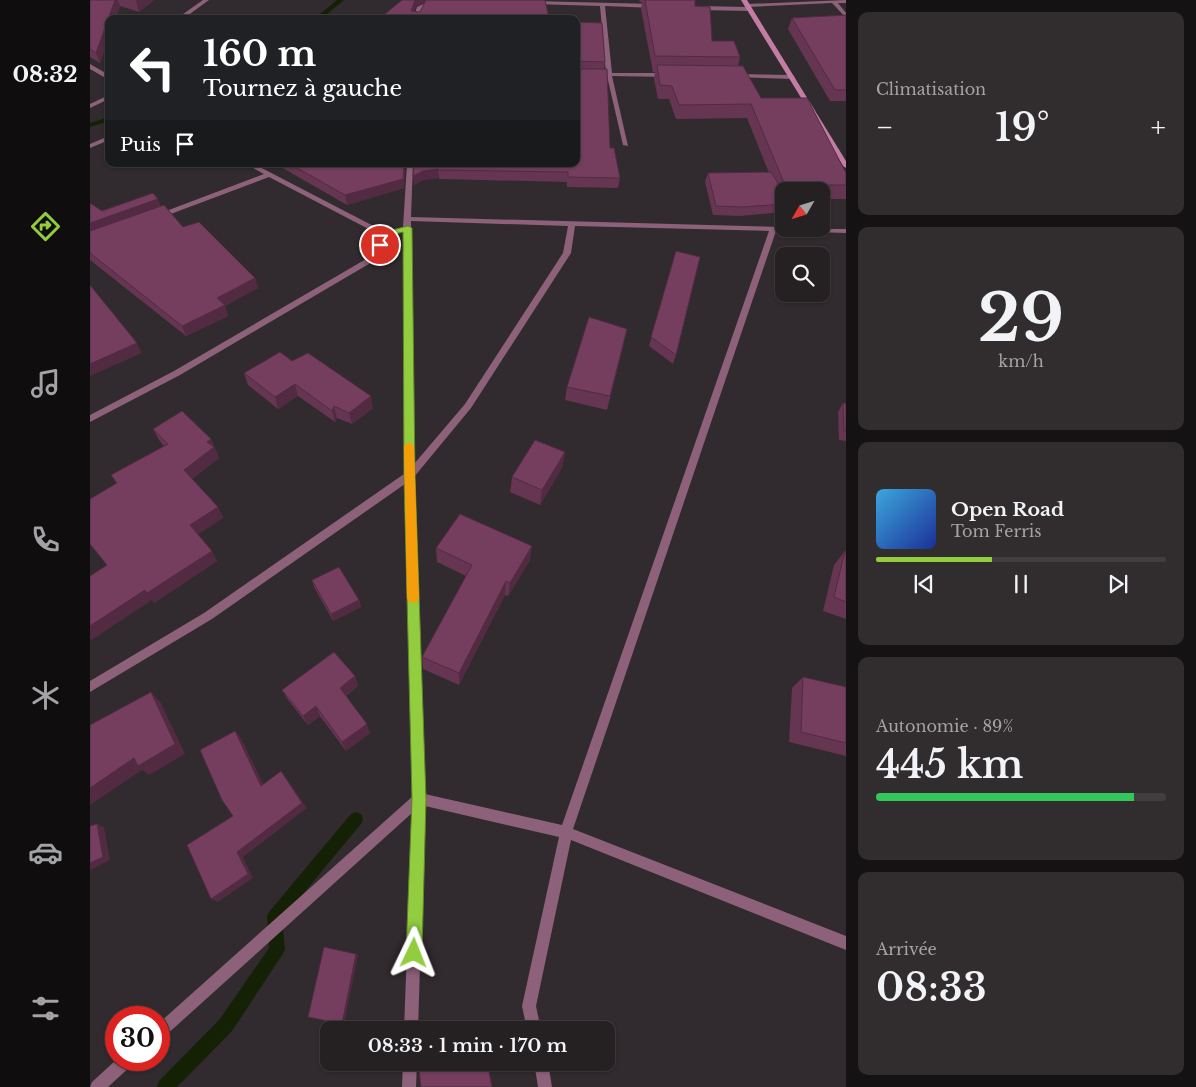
<!DOCTYPE html>
<html lang="fr">
<head>
<meta charset="utf-8">
<style>
  :root { --surface:#252022; --page:#312d2f; --text:#f1f3f6; --muted:#a3a3a5; --line:#423e40; --accent:#92cd3f }
  body { margin:0; font-family:"Libre Baskerville",serif; background:var(--page); color:var(--text); height:100vh; display:flex; flex-direction:column; font-size:19px; white-space:nowrap }
  * { box-sizing:border-box; margin:0 }
  p { font-size:16px; color:var(--muted) }
  .icon { flex:none; width:28px; height:28px; fill:none; stroke:currentColor; stroke-width:2; stroke-linecap:round; stroke-linejoin:round }
  .map { position:relative; flex:1; overflow:hidden }
  .drawer { display:flex; flex-direction:column; gap:12px; padding:12px; background:#141213; width:350px }
  .drawer>* { flex:none }
  .banner { position:absolute; left:15px; top:15px; width:475px; height:152px; border-radius:10px; box-shadow:0 1px 4px #0004,0 0 0 1px var(--line); background:#202124; color:#fff; overflow:hidden }
  .needle { width:32px; rotate:231deg }
  .fabs { position:absolute; left:685px; top:182px; display:grid; gap:10px }
  .fabs a { display:grid; place-items:center; width:55px; height:55px; border-radius:10px; background:var(--surface); box-shadow:0 1px 4px #0004,0 0 0 1px var(--line); font-size:25px }
  .speed { position:absolute; left:15px; top:1006px; display:flex; gap:10px; font-size:25px; font-weight:700; text-align:center }
  .speed>* { display:grid; place-content:center; width:65px; height:65px; border-radius:50%; background:var(--surface); box-shadow:0 1px 4px #0004,0 0 0 1px var(--line); line-height:1 }
  .speed .limit { border:8px solid #d22; background:#fff; color:#111 }
  .pin { position:absolute; display:grid; place-items:center; width:42px; height:42px; color:#fff; margin:-21px; border:2px solid #fff; border-radius:50%; box-shadow:0 1px 5px #0007 }
  .me { position:absolute; width:55px; margin:-28px; rotate:2deg; stroke-linejoin:round; filter:drop-shadow(0 0 4px #0008) }
  .turn { display:flex; align-items:center; gap:18px; height:105px; padding:0 15px; font-size:22px }
  .turn .icon { width:65px; height:65px; stroke-width:2.5 }
  .turn b { display:block; font-size:35px; line-height:42px }
  .then { display:flex; align-items:center; height:48px; padding:0 15px; background:#0003; gap:10px; font-size:19px }
  .big { font-size:38px; font-weight:600; line-height:1.1 }
  .drawer .card { flex:1; display:flex; flex-direction:column; justify-content:center; gap:8px; min-width:0; padding:0 18px; border-radius:10px; background:var(--page) }
  .drawer .dial { align-items:center; gap:0 }
  .dial b { font-size:65px; line-height:1 }
  .song { display:flex; align-items:center; gap:15px }
  .cover { width:60px; height:60px; border-radius:8px; background:linear-gradient(135deg,hsl(200 70% 55%),hsl(230 70% 35%)) }
  .played { height:5px; border-radius:2px; background:linear-gradient(90deg,var(--accent) 40%,var(--line) 40%) }
  .keys { display:flex; justify-content:space-around; direction:ltr }
  .heat { display:flex; justify-content:space-between; align-items:center; font-size:28px; direction:ltr }
  .charge { height:8px; border-radius:4px; background:linear-gradient(90deg,#34c759 89%,var(--line) 0) }
  .trip { position:absolute; left:230px; top:1021px; width:295px; height:50px; border-radius:10px; background:var(--surface); box-shadow:0 1px 4px #0004,0 0 0 1px var(--line); font-weight:600; line-height:50px; text-align:center }
  main { display:flex; flex:1; min-height:0 }
  .tabs { display:flex; flex-direction:column; width:90px; justify-content:space-around; align-items:center; background:#0f0d0e; color:var(--muted) }
  .tabs .icon { width:35px; height:35px }
  .tabs .active { color:var(--accent) }
  .tabs b { font-size:22px; color:var(--text) }
  .map>svg:first-child { display:block }
  .lines { fill:none; stroke-linecap:round; stroke-linejoin:round }
  .stream { fill:#142104; fill-rule:evenodd }
  .lane { fill:#8d6179; fill-rule:evenodd }
  .street { fill:#8d6179; fill-rule:evenodd }
  .secondary { fill:#c37da4; fill-rule:evenodd }
  .wall { fill:#653551 }
  .shaded-wall { fill:#522b42 }
  .building { fill:#753e5e; stroke:#522b42 }
  .route { fill:#92cd3f; stroke:#5f8529 }
  .slow { fill:#f59e0b }
</style>
</head>
<body>
<main>
<nav class="tabs">
<b>08:32</b>
<svg class="icon active" aria-label="directions" viewBox="0 0 24 24"><path d="M12 3l9 9-9 9-9-9zM9 14v-3h6M13 9l2 2-2 2"/></svg>
<svg class="icon" aria-label="music" viewBox="0 0 24 24"><path d="M9 18V5l10-2v13"/><circle cx="6" cy="18" r="3"/><circle cx="16" cy="16" r="3"/></svg>
<svg class="icon" aria-label="phone" viewBox="0 0 24 24"><path d="M5 4h4l2 5-3 2q2 4 5 5l2-3 5 2v4C11 20 4 13 5 4z"/></svg>
<svg class="icon" aria-label="climate" viewBox="0 0 24 24"><path d="M12 3v18M4 7l16 10M4 17L20 7"/></svg>
<svg class="icon" aria-label="car" viewBox="0 0 24 24"><path d="M5 17H2v-5l4-1 3-4h7l3 4 3 1v5h-3M9 17h6M6 11h13"/><circle cx="7" cy="17" r="2"/><circle cx="17" cy="17" r="2"/></svg>
<svg class="icon" aria-label="filters" viewBox="0 0 24 24"><path d="M4 7h16M4 17h16"/><circle cx="9" cy="7" r="2"/><circle cx="15" cy="17" r="2"/></svg>
</nav>
<div class="map">
<svg width="756" height="1087" viewBox="0 0 756 1087">
  <rect width="100%" height="100%" fill="#312a2e"/>
  <g class="lines">
    <path class="stream" d="M247,0H254L231,19H224Z
      M19,117V121L0,127V123Z
      M266,812L271,814L273,819L271,824L192,919L195,950L192,955L142,1031L87,1087H67L69,1081L130,1019L179,948L177,917L179,912L261,814Z"/>
    <path class="lane" d="M19,95V99L0,108V104Z"/>
    <path class="street" d="M113,0H119L93,19H86Z
      M342,0L347,1L331,9L329,19H323L327,7Z
      M756,0V3H748L756,13V18L742,3L659,7L662,9L659,11L609,10L606,8L609,6L656,7L654,6L657,4Z
      M442,1L564,4L567,6L564,8L515,6L522,73H578L581,75L578,77L522,76L538,146L533,145L517,76H486V72L516,73L510,6L444,4L441,2Z
      M0,64L19,75V80L0,69Z
      M645,74L702,75L705,77L702,79L643,77V75Z
      M19,136V140L0,148V144Z
      M156,164H164L295,232L313,227L317,164H323L321,217L694,227V229H756V233L686,231L483,829L756,936V950L481,840L446,1006L451,1030H437L432,1006L469,837L335,806L328,1030H314L322,813L74,1037L69,1039V1023L323,796L315,484L122,619L0,692V681L114,613L314,474L313,231L297,235L289,258L90,375L0,422V415L84,371L283,255L290,235L179,177L70,218L63,216L174,174ZM321,221L478,226L473,253L375,404L324,464ZM485,226L679,231L472,825L335,794L324,477L381,408L481,253Z
      M26,1060H44L42,1065L18,1087H0L2,1082Z
      M313,1062H327L326,1087H312Z
      M444,1062H458L462,1087H448Z"/>
    <path class="secondary" d="M651,0H657L756,161V168L753,166Z"/>
  </g>
  <path class="wall" d="M0,0H64L49,12L30,6L26,19H19V38L10,63L0,57Z
    M549,0H605V6L622,41L650,57L648,66L671,98L756,173V199H731V191H694V212L650,216L623,215L615,182L618,173H679L657,118L586,119L579,99H568L564,79L565,72H563L551,9L552,2H550Z
    M756,15V101H740L698,29L702,18Z
    M486,22L515,62L514,69L520,148L530,178L528,188L477,187V182L349,179V178L333,180L324,185V164H486Z
    M189,164H315L314,188L257,205L189,166Z
    M0,203L12,211L71,207L93,227L165,278L168,288L135,306L138,316L96,336L0,260Z
    M586,251V355L583,364L559,346Z
    M534,343L517,410L475,400L477,387Z
    M202,361L283,408L262,424L247,418L245,422L208,396L188,409L158,385L154,373Z
    M753,403L756,404V441L749,440L748,412Z
    M63,429L121,439L129,458L102,479L128,507L133,518L108,534L127,561L64,603L62,600L17,565L26,483L21,475L74,446L69,440Z
    M475,452L472,468L450,505L420,492L422,477Z
    M346,548L440,560L418,596L415,595L369,685L333,669L332,657L376,576L347,562Z
    M755,551H756V619L733,611L744,565Z
    M222,580L269,600L271,607L243,621L224,587Z
    M265,676L268,686L256,696L280,733L256,751L230,716L218,725L198,700L192,690Z
    M713,677L756,687V756L699,742L702,688Z"/>
  <path class="shaded-wall" d="M25,0H28L30,6L26,19H19V38L10,63L6,53Z
    M47,0H64L49,12L46,1Z
    M325,0H339L326,7L322,19L321,11Z
    M314,164H315L314,188L257,205L255,195Z
    M348,169L349,178L333,180L324,185L323,176L333,171Z
    M68,199L72,209L0,235V223Z
    M165,278L168,288L135,306L138,316L96,336L92,326L127,298Z
    M47,343L52,353L0,376V364Z
    M205,384L208,396L188,409L185,397Z
    M281,396L283,408L262,424L259,413Z
    M244,406L247,418L245,422L242,411Z
    M121,439L129,458L100,481L94,470L117,442Z
    M475,452L472,468L450,505L452,490Z
    M128,507L133,518L106,535L100,525Z
    M442,546L440,560L418,596L420,583Z
    M122,551L127,561L64,603L62,600L0,641V626L55,590Z
    M416,581L415,595L369,685V673Z
    M269,600L271,607L243,621L241,614Z
    M265,676L268,686L253,697L250,688Z
    M61,692L71,703L95,754L59,775L52,770L0,805V788Z
    M226,706L230,716L218,725L213,716Z
    M277,724L280,733L256,751L252,742Z
    M145,731L151,738L177,792L171,786Z
    M196,778L217,808L153,857L163,878L128,902L121,899L147,852Z
    M7,824L14,827L20,860L0,870V863Z
    M266,954L268,955L254,1024H252Z"/>
  <path class="building" d="M0,0H25L6,53L0,49Z
    M312,0H325L321,11L330,12L336,0H455L459,19H289Z
    M555,0H605V6L620,7L622,41H644L650,57L565,56Z
    M756,15V90H745L702,18Z
    M486,22L512,23L515,62L487,61L486,64Z
    M567,65L653,66L671,98H717L756,173V185H695L661,104L589,105L582,86L570,85Z
    M486,68L487,69H517L520,148H524L530,178L478,177V172L349,170L348,169L333,171L323,176L324,164H486Z
    M200,164H314L313,179L255,195Z
    M681,172L694,193V204L653,207L626,206L618,173Z
    M63,193L68,199L0,223V203L12,211Z
    M74,205L93,227L109,222L165,278L127,298L135,305L92,326L0,253V231Z
    M586,251L610,257L586,355L561,337Z
    M0,285L47,343L0,364Z
    M499,317L537,329L520,396L477,387Z
    M190,352L202,361L218,353L281,396L259,413L244,406L242,411L205,384L185,397L154,373Z
    M753,403L756,404V431H754Z
    M92,411L121,439L117,442L124,447L94,470L128,507L100,525L122,551L57,593L55,590L0,626V576L17,565L0,544V499L27,483L21,475L78,444L63,429Z
    M445,440L475,452L452,490L422,477Z
    M370,514L442,546L420,583L416,581L369,673L332,657L382,565L346,548Z
    M755,551H756V602L744,597Z
    M249,567L269,600L241,614L222,580Z
    M244,652L265,676L250,688L277,724L252,742L226,706L213,716L192,690Z
    M713,677L756,687V743L711,732Z
    M61,692L85,744L48,766L44,758L0,788V725Z
    M145,731L171,786L191,771L212,803L147,852L158,874L121,899L97,845L143,816L132,800L110,750Z
    M7,824L13,857L0,863V826Z
    M234,947L266,954L252,1024L218,1017Z
    M328,1062H397L402,1087H331Z"/>
  <path class="route" d="M318,226L322,228L325,476L336,799L332,953L329,958L324,961L318,958L316,953L322,799L314,476L313,232L298,236L293,247L286,245L291,233Z"/>
  <path class="slow" d="M319,442L324,446L329,598L327,602L323,603L319,602L317,598L314,446Z"/>
</svg>
<div class="fabs">
<a><svg class="needle" viewBox="-14 -14 28 28"><path d="M0-13l5 13h-10z" fill="#e53935"/><path d="M0 13l5-13h-10z" fill="#a3a3a5"/></svg></a>
<a><svg class="icon" aria-label="search" viewBox="0 0 24 24"><circle cx="10" cy="10" r="6"/><path d="M15 15l6 6"/></svg></a>
</div>
<div class="speed"><div class="limit">30</div></div>
<div class="pin" style="left:290px;top:245px;background:#d93025"><svg class="icon" aria-label="arrive" viewBox="0 0 24 24"><path d="M6 21V4h12l-3 4 3 4H6"/></svg></div>
<svg class="me" style="left:324px;top:953px" viewBox="-20 -20 40 40"><path d="M0-17L14 15 0 8-14 15z" fill="#92cd3f" stroke="#fff" stroke-width="4"/></svg>
<div class="trip">08:33 · 1 min · 170 m</div>
<div class="banner">
<div class="turn"><svg class="icon" aria-label="left" viewBox="0 0 24 24"><path d="M17 20v-9H6M10 6l-5 5 5 5"/></svg><div><b>160 m</b>Tournez à gauche</div></div>
<div class="then">Puis<svg class="icon" aria-label="arrive" viewBox="0 0 24 24"><path d="M6 21V4h12l-3 4 3 4H6"/></svg></div>
</div>
</div>
<section class="drawer">
<div class="card"><p>Climatisation</p>
<div class="heat"><a>−</a><b class="big">19°</b><a>+</a></div>
</div>
<div class="card dial"><b>29</b><p>km/h</p></div>
<div class="card">
<div class="song"><i class="cover"></i><div><b>Open Road</b><p>Tom Ferris</p></div></div>
<div class="played"></div>
<div class="keys"><svg class="icon" aria-label="previous" viewBox="0 0 24 24"><path d="M18 5L8 12l10 7zM5 5v14"/></svg><svg class="icon" aria-label="pause" viewBox="0 0 24 24"><path d="M8 5v14M16 5v14"/></svg><svg class="icon" aria-label="next" viewBox="0 0 24 24"><path d="M6 5l10 7-10 7zM19 5v14"/></svg></div>
</div>
<div class="card"><p>Autonomie · 89%</p><b class="big">445 km</b><div class="charge"></div></div>
<div class="card"><p>Arrivée</p><b class="big">08:33</b></div>
</section>
</main>
</body>
</html>
